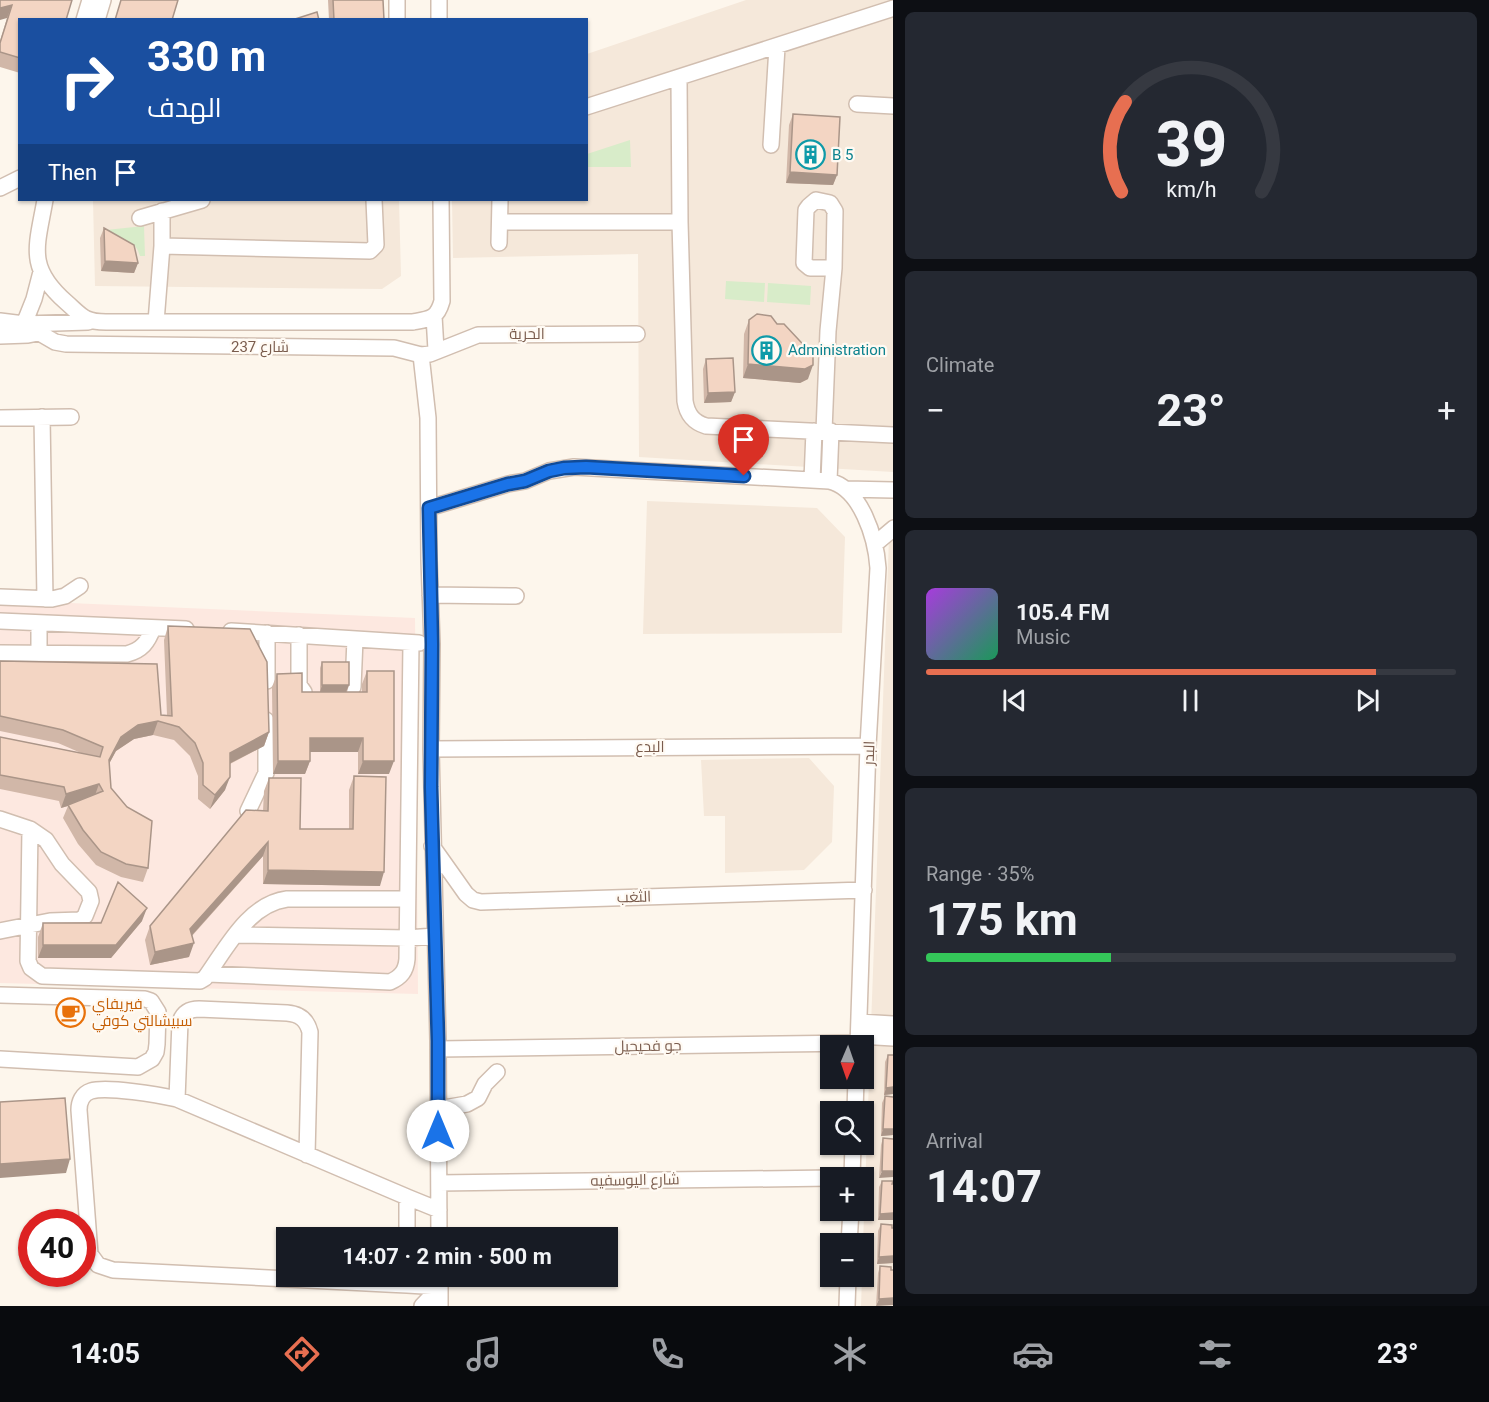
<!DOCTYPE html>
<html lang="en">
<head>
<meta charset="utf-8">
<style>
  :root { --surface:#171b24; --page:#242831; --text:#f1f3f6; --muted:#9ea1a6; --line:#363941; --accent:#e76f51 }
  body { margin:0; font-family:Roboto,Cairo,sans-serif; background:var(--page); color:var(--text); height:100vh; display:flex; flex-direction:column; font-size:22px; white-space:nowrap }
  * { box-sizing:border-box; margin:0 }
  p { font-size:20px; color:var(--muted) }
  .icon { flex:none; width:33px; height:33px; fill:none; stroke:currentColor; stroke-width:2; stroke-linecap:round; stroke-linejoin:round }
  .map { position:relative; flex:1; overflow:hidden }
  .panel { display:flex; flex-direction:column; gap:12px; padding:12px; background:#0d0f14; width:596px }
  .panel>* { flex:none }
  .banner { position:absolute; left:18px; top:18px; width:570px; height:183px; border-radius:0px; box-shadow:0 2px 4px #0004; background:#1a4fa0; color:#fff; overflow:hidden }
  .needle { width:39px; rotate:182deg }
  .buttons { position:absolute; left:820px; top:1035px; display:grid; gap:12px }
  .buttons a { display:grid; place-items:center; width:54px; height:54px; border-radius:0px; background:var(--surface); box-shadow:0 2px 4px #0004; font-size:30px }
  .speed { position:absolute; left:18px; top:1209px; display:flex; gap:12px; font-size:30px; font-weight:700; text-align:center }
  .speed>* { display:grid; place-content:center; width:78px; height:78px; border-radius:50%; background:var(--surface); box-shadow:0 2px 4px #0004; line-height:1 }
  .speed .limit { border:9px solid #d22; background:#fff; color:#111 }
  .pin { position:absolute; display:grid; place-items:center; width:51px; height:51px; color:#fff; margin:-62px -26px; border-radius:50% 50% 50% 0; rotate:-45deg; box-shadow:0 0 6px #0007 }
  .pin .icon { rotate:45deg }
  .me { position:absolute; width:66px; margin:-33px; rotate:0deg; stroke-linejoin:round; filter:drop-shadow(0 0 4px #0008) }
  .turn { display:flex; align-items:center; gap:21px; height:126px; padding:0 30px; font-size:27px }
  .turn .icon { width:78px; height:78px; stroke-width:2.5 }
  .turn b { display:block; font-size:42px; line-height:51px }
  .then { display:flex; align-items:center; height:57px; padding:0 30px; background:#0003; gap:12px; font-size:22px }
  .big { font-size:45px; font-weight:700; line-height:1.1 }
  .panel .tile { flex:1; display:flex; flex-direction:column; justify-content:center; gap:9px; min-width:0; padding:0 21px; border-radius:9px; background:var(--page) }
  .panel .dial { align-items:center; gap:0 }
  .dial svg { height:156px; overflow:visible; fill:none; stroke:var(--line); stroke-width:7; stroke-linecap:round; text-anchor:middle }
  .dial text { fill:var(--text); stroke:none }
  .song { display:flex; align-items:center; gap:18px }
  .cover { width:72px; height:72px; border-radius:9px; background:linear-gradient(135deg,hsl(280 70% 55%),hsl(150 70% 35%)) }
  .played { height:6px; border-radius:3px; background:linear-gradient(90deg,var(--accent) 85%,var(--line) 85%) }
  .keys { display:flex; justify-content:space-around; direction:ltr }
  .heat { display:flex; justify-content:space-between; align-items:center; font-size:33px; direction:ltr }
  .charge { height:9px; border-radius:4px; background:linear-gradient(90deg,#34c759 35%,var(--line) 0) }
  .trip { position:absolute; left:276px; top:1227px; width:342px; height:60px; border-radius:0px; background:var(--surface); box-shadow:0 2px 4px #0004; font-weight:700; line-height:60px; text-align:center }
  .menu { display:flex; height:96px; justify-content:space-around; align-items:center; background:#090b0e; color:var(--muted) }
  .menu .icon { width:42px; height:42px }
  .menu .current { color:var(--accent) }
  .menu b { font-size:27px; color:var(--text) }
  main { display:flex; flex:1; min-height:0 }
  .map>svg:first-child { display:block }
  .residential { fill:#f5e8da }
  .commercial { fill:#fde8e0 }
  .green { fill:#d8ecc9 }
  .lines { fill:none; stroke-linecap:round; stroke-linejoin:round }
  .minor-casing { stroke:#d1beb0; stroke-width:18 }
  .minor { stroke:#fff; stroke-width:15 }
  .wall { fill:#d1b7a8 }
  .shaded-wall { fill:#aa9588 }
  .building { fill:#f3d5c3; stroke:#aa9588; stroke-width:1.5 }
  .route-casing { stroke:#114b97; stroke-width:15 }
  .route { stroke:#1a73e8; stroke-width:10 }
  .labels { text-anchor:middle; stroke-width:4.5; stroke-linejoin:round; paint-order:stroke }
  .culture-label { font-size:15px; fill:#0d838f; stroke:#fffaf3; text-anchor:start }
  .street-label { font-size:15px; fill:#7a5c4d; stroke:#fffaf3 }
  .food-label { font-size:15px; fill:#c56008; stroke:#fffaf3; text-anchor:start }
</style>
</head>
<body>
<main>
<div class="map">
<svg width="894" height="1306" viewBox="0 0 894 1306">
  <rect width="100%" height="100%" fill="#fdf6ec"/>
  <path class="residential" d="M746,0H893V472L639,457L638,254L453,258L452,200H586L587,54Z
    M93,200H399L401,276L382,289L95,286Z
    M647,501L817,508L845,537L842,633L643,634Z
    M893,534L894,1306H861L862,1277L864,1276L863,1243L889,538Z
    M809,758L834,786L832,842L804,870L725,873V816H704L701,760Z"/>
  <path class="commercial" d="M0,600L415,618L418,994L0,983Z"/>
  <path class="green" d="M630,140L631,167H587V154Z
    M144,226L145,256H140C135,240 129,243 117,239C113,238 109,233 106,230Z
    M726,281L765,283L764,302L725,299Z
    M768,283L811,286L810,305L767,302Z"/>
  <g class="lines">
    <defs>
      <path id="minor" d="M397,0V20
        M439,0V20
        M84,20L90,0
        M97,20L103,0
        M679,79L680,222L685,401C687,414 693,422 706,426L894,435
        M857,104L894,106
        M586,107L894,8
        M771,145L777,47
        M0,188L20,178
        M45,200C37,246 26,267 66,302C82,316 84,322 106,322H413C430,319 437,319 442,301L441,200
        M816,200L830,203L835,211L834,268H810L804,263L806,210L809,206Z
        M140,218L202,200
        M500,222H680
        M499,243L500,200
        M162,246L370,251L376,245L374,200
        M41,272L34,299L24,324L88,322
        M434,316L436,350
        M0,321L24,324L55,342L66,344L394,348L421,355L428,418L429,560L432,644L431,749L438,1041L439,1238
        M156,322L162,246V211
        M0,336L28,335L38,333
        M421,355L430,354L478,335L637,334
        M42,417L45,599
        M0,418L71,417
        M824,431L828,331L834,268
        M812,480L814,431
        M829,481L831,431
        M846,489L894,490
        M429,508L508,484L525,481L549,471L574,467L829,481C861,488 876,538 878,568L868,746L858,1046
        M875,544L894,528
        M430,595L516,596
        M0,597L52,599L65,596L80,586
        M0,621L186,629
        M39,623V653
        M231,631L419,643
        M299,635V685L304,692
        M0,653L127,654C142,650 148,642 153,628
        M267,681V633
        M335,699L346,696L353,687L355,639
        M431,749L868,746
        M248,811L266,773V720
        M0,819L30,829L46,840L62,864L89,892L91,901L85,916L80,920L50,921L0,931
        M30,829L28,961L31,968L42,976L200,981L205,978C226,949 248,904 287,899H406
        M432,846L466,894L473,900L481,902L864,890
        M235,935L407,938L435,936
        M208,974L390,982C401,977 406,971 407,959L411,643
        M0,995L145,999L151,1001L158,1012L157,1044L156,1052L152,1059L138,1067L0,1059
        M859,1022L894,1024
        M859,1036L894,1038
        M438,1049L858,1043
        M177,1099L180,1022C183,1013 189,1009 199,1009L287,1013C300,1014 307,1020 310,1032L307,1155
        M438,1109L467,1104L478,1098L485,1084L497,1072
        M855,1112L856,1078
        M852,1178L853,1144
        M439,1183L831,1178
        M407,1197L439,1210
        M407,1238V1197L177,1099C159,1095 107,1086 91,1091C82,1094 79,1102 79,1110L90,1254L98,1265L113,1270L386,1284L407,1285V1276
        M849,1244L851,1210
        M440,1276V1306
        M407,1285L440,1287
        M422,1306L440,1287
        M847,1306L848,1276"/>
    </defs>
    <use href="#minor" class="minor-casing"/>
    <use href="#minor" class="minor"/>
  </g>
  <path class="wall" d="M0,0L20,20V73L0,67V41L7,18Z
    M328,0H383L384,20H329Z
    M793,114L837,175L833,185L786,183L789,125Z
    M104,228L138,263L134,273L101,271L100,238Z
    M749,320L808,379L800,383L743,378L744,334Z
    M706,359L735,392L731,402L704,403L703,369Z
    M168,626L269,732L264,746L230,764L225,790L210,809L198,799V776L190,756L174,740L153,735L134,739L116,751L109,764L111,788L148,868L143,882L121,877L96,865L78,844L63,818L68,806L61,808L59,801L0,789V737L81,753L58,743L0,731V661L161,715H167L164,640Z
    M322,662L349,685L347,692H362V684L367,671L389,774H358V752H310V761L305,774H273L272,687L277,674L302,692H320V668Z
    M354,776L380,886L263,884V856L192,936L189,957L150,965L145,940L150,926L263,811L264,791L269,778L300,829H349V790Z
    M142,921L111,958H38V937L43,923Z
    M888,1055H894V1094L884,1095L885,1062Z
    M885,1096L894,1135L881,1136L882,1103Z
    M883,1138L894,1139L879,1178L881,1145Z
    M882,1181L894,1184V1220H878L879,1187Z
    M881,1224L894,1228V1263L877,1264L878,1231Z
    M880,1266L891,1267L876,1306L878,1273Z"/>
  <path class="shaded-wall" d="M12,5L7,18L0,20V8Z
    M790,172L837,175L833,185L786,183Z
    M105,261L138,263L134,273L101,271Z
    M748,364L813,365L808,379L800,383L743,378Z
    M735,392L731,402L704,403L708,393Z
    M322,685H349L346,692H320Z
    M158,721L153,735L134,739L116,751L104,773L109,760L121,737L138,725Z
    M269,732L264,746L225,766L230,753Z
    M310,738H363L358,752H305Z
    M278,761H310L305,774H273Z
    M363,761H394L389,774H358Z
    M230,777L225,790L210,809L215,795Z
    M99,784L94,798L61,808L66,794Z
    M268,842L263,856L185,943L190,929Z
    M268,870L384,872L380,886L263,884Z
    M147,908L142,921L111,958H38L43,945Z
    M194,943L189,957L150,965L155,952Z
    M894,1087V1094L884,1095L886,1088Z
    M883,1129H894V1135L881,1136Z
    M70,1159L66,1173L0,1178V1164Z
    M882,1171H894V1177L879,1178Z
    M894,1213V1220H878L880,1214Z
    M894,1256V1263L877,1264L879,1257Z
    M894,1298V1305L876,1306L879,1299Z"/>
  <path class="building" d="M0,0H72L66,20H20V58L0,52V43L12,5L0,8Z
    M121,0H178L172,20H115Z
    M333,0H383L384,20H334Z
    M317,12L319,20H292Z
    M793,114L840,117L837,175L790,172Z
    M104,228L134,245L138,263L105,261Z
    M757,314L771,316L777,324H784L813,355V365L805,369L748,364L749,320Z
    M733,358L735,392L708,393L706,359Z
    M168,626L250,629L267,662L269,732L230,753V777L215,795L203,785V763L195,743L179,727L158,721L138,725L121,737L109,760L111,788L127,807L152,821L148,868L126,864L101,852L83,830L68,805L103,791L99,784L66,794L64,787L0,775V737L100,757L103,747L63,730L0,716V661L157,664L161,715L172,716Z
    M322,662H349V685H322Z
    M367,671H394V761H363V738H310V761H278L277,674L302,673V692H367Z
    M354,776L386,777L384,872L268,870V842L190,929L194,943L155,952L150,926L246,810L268,811L269,778H301L300,829H353Z
    M118,882L147,908L116,945H43V923H101Z
    M888,1055H894V1087L886,1088Z
    M885,1096L894,1097V1129H883Z
    M65,1098L70,1159L0,1164V1102Z
    M883,1138L894,1139V1171H882Z
    M882,1181H893L892,1184H894V1213L880,1214Z
    M881,1224L892,1225V1228H894V1256L879,1257Z
    M880,1266L891,1267V1270H894V1298L879,1299Z"/>
  <g class="lines">
    <defs>
      <path id="route" d="M438,1131V1041L431,787L432,644L429,508L508,484L525,481L549,471L564,468L586,467L744,476"/>
    </defs>
    <use href="#route" class="route-casing"/>
    <use href="#route" class="route"/>
  </g>
  <defs>
    <symbol id="building-ring" viewBox="-11 -11 22 22"><circle r="9.5" fill="#fffaf3" stroke="#0f9aa8" stroke-width="1.5"/><path d="M-4-6H4V6H1V3H-1V6H-4ZM-2.5-4.3h1.7v1.8h-1.7ZM.8-4.3h1.7v1.8H.8ZM-2.5-1h1.7V.8h-1.7ZM.8-1h1.7V.8H.8Z" fill="#0f9aa8"/></symbol>
    <symbol id="cafe-ring" viewBox="-11 -11 22 22"><circle r="9.5" fill="#fffaf3" stroke="#e8710a" stroke-width="1.5"/><path d="M-5.5-4.5H6V0H3Q3 3.5 0 3.5H-2.5Q-5.5 3.5-5.5 0ZM3-3.2v2h1.7v-2ZM-6 4.5H4V6H-6Z" fill="#e8710a"/></symbol>
  </defs>
  <g fill-rule="evenodd">
    <use href="#building-ring" x="794" y="138" width="33" height="33"/>
    <use href="#building-ring" x="750" y="334" width="33" height="33"/>
    <use href="#cafe-ring" x="54" y="996" width="33" height="33"/>
  </g>
  <g class="labels">
    <g class="culture-label">
      <text x="832" y="160">B 5</text>
      <text x="788" y="355">Administration</text>
    </g>
    <g class="street-label">
      <text x="527" y="339">الحرية</text>
      <text x="260" y="352">شارع 237</text>
      <text x="650" y="752">البدع</text>
      <text transform="translate(869 753) rotate(-88)" y="5">البدر</text>
      <text transform="translate(634 897) rotate(-2)" y="5">الثغب</text>
      <text transform="translate(648 1046) rotate(-1)" y="5">جو فحيحيل</text>
      <text transform="translate(635 1180) rotate(-1)" y="5">شارع اليوسفيه</text>
    </g>
    <g class="food-label">
      <text x="92" y="1009">فيريفاي<tspan x="92" dy="17">سبيشالتي كوفي</tspan></text>
    </g>
  </g>
</svg>
<div class="buttons">
<a><svg class="needle" viewBox="-14 -14 28 28"><path d="M0-13l5 13h-10z" fill="#e53935"/><path d="M0 13l5-13h-10z" fill="#9ea1a6"/></svg></a>
<a><svg class="icon" aria-label="search" viewBox="0 0 24 24"><circle cx="10" cy="10" r="6"/><path d="M15 15l6 6"/></svg></a>
<a>+</a>
<a>−</a>
</div>
<div class="speed"><div class="limit">40</div></div>
<div class="pin" style="left:744px;top:476px;background:#d93025"><svg class="icon" aria-label="arrive" viewBox="0 0 24 24"><path d="M6 21V4h12l-3 4 3 4H6"/></svg></div>
<svg class="me" style="left:438px;top:1131px" viewBox="-20 -20 40 40"><circle r="19" fill="#fff"/><path d="M0-13L10 11 0 6-10 11z" fill="#1a73e8"/></svg>
<div class="trip">14:07 · 2 min · 500 m</div>
<div class="banner">
<div class="turn"><svg class="icon" aria-label="right" viewBox="0 0 24 24"><path d="M7 20v-9h11M14 6l5 5-5 5"/></svg><div><b>330 m</b>الهدف</div></div>
<div class="then">Then<svg class="icon" aria-label="arrive" viewBox="0 0 24 24"><path d="M6 21V4h12l-3 4 3 4H6"/></svg></div>
</div>
</div>
<section class="panel">
<div class="tile dial"><svg viewBox="0 0 100 80">
<path d="M14 69A42 42 0 1 1 86 69"/>
<path d="M14 69A42 42 0 0 1 16 23" stroke="#e76f51"/>
<text x="50" y="56" font-size="32" font-weight="700">39</text>
<text x="50" y="72" font-size="11">km/h</text>
</svg></div>
<div class="tile"><p>Climate</p>
<div class="heat"><a>−</a><b class="big">23°</b><a>+</a></div>
</div>
<div class="tile">
<div class="song"><i class="cover"></i><div><b>105.4 FM</b><p>Music</p></div></div>
<div class="played"></div>
<div class="keys"><svg class="icon" aria-label="previous" viewBox="0 0 24 24"><path d="M18 5L8 12l10 7zM5 5v14"/></svg><svg class="icon" aria-label="pause" viewBox="0 0 24 24"><path d="M8 5v14M16 5v14"/></svg><svg class="icon" aria-label="next" viewBox="0 0 24 24"><path d="M6 5l10 7-10 7zM19 5v14"/></svg></div>
</div>
<div class="tile"><p>Range · 35%</p><b class="big">175 km</b><div class="charge"></div></div>
<div class="tile"><p>Arrival</p><b class="big">14:07</b></div>
</section>
</main>
<nav class="menu">
<b>14:05</b>
<svg class="icon current" aria-label="directions" viewBox="0 0 24 24"><path d="M12 3l9 9-9 9-9-9zM9 14v-3h6M13 9l2 2-2 2"/></svg>
<svg class="icon" aria-label="music" viewBox="0 0 24 24"><path d="M9 18V5l10-2v13"/><circle cx="6" cy="18" r="3"/><circle cx="16" cy="16" r="3"/></svg>
<svg class="icon" aria-label="phone" viewBox="0 0 24 24"><path d="M5 4h4l2 5-3 2q2 4 5 5l2-3 5 2v4C11 20 4 13 5 4z"/></svg>
<svg class="icon" aria-label="climate" viewBox="0 0 24 24"><path d="M12 3v18M4 7l16 10M4 17L20 7"/></svg>
<svg class="icon" aria-label="car" viewBox="0 0 24 24"><path d="M5 17H2v-5l4-1 3-4h7l3 4 3 1v5h-3M9 17h6M6 11h13"/><circle cx="7" cy="17" r="2"/><circle cx="17" cy="17" r="2"/></svg>
<svg class="icon" aria-label="filters" viewBox="0 0 24 24"><path d="M4 7h16M4 17h16"/><circle cx="9" cy="7" r="2"/><circle cx="15" cy="17" r="2"/></svg>
<b>23°</b>
</nav>
</body>
</html>
